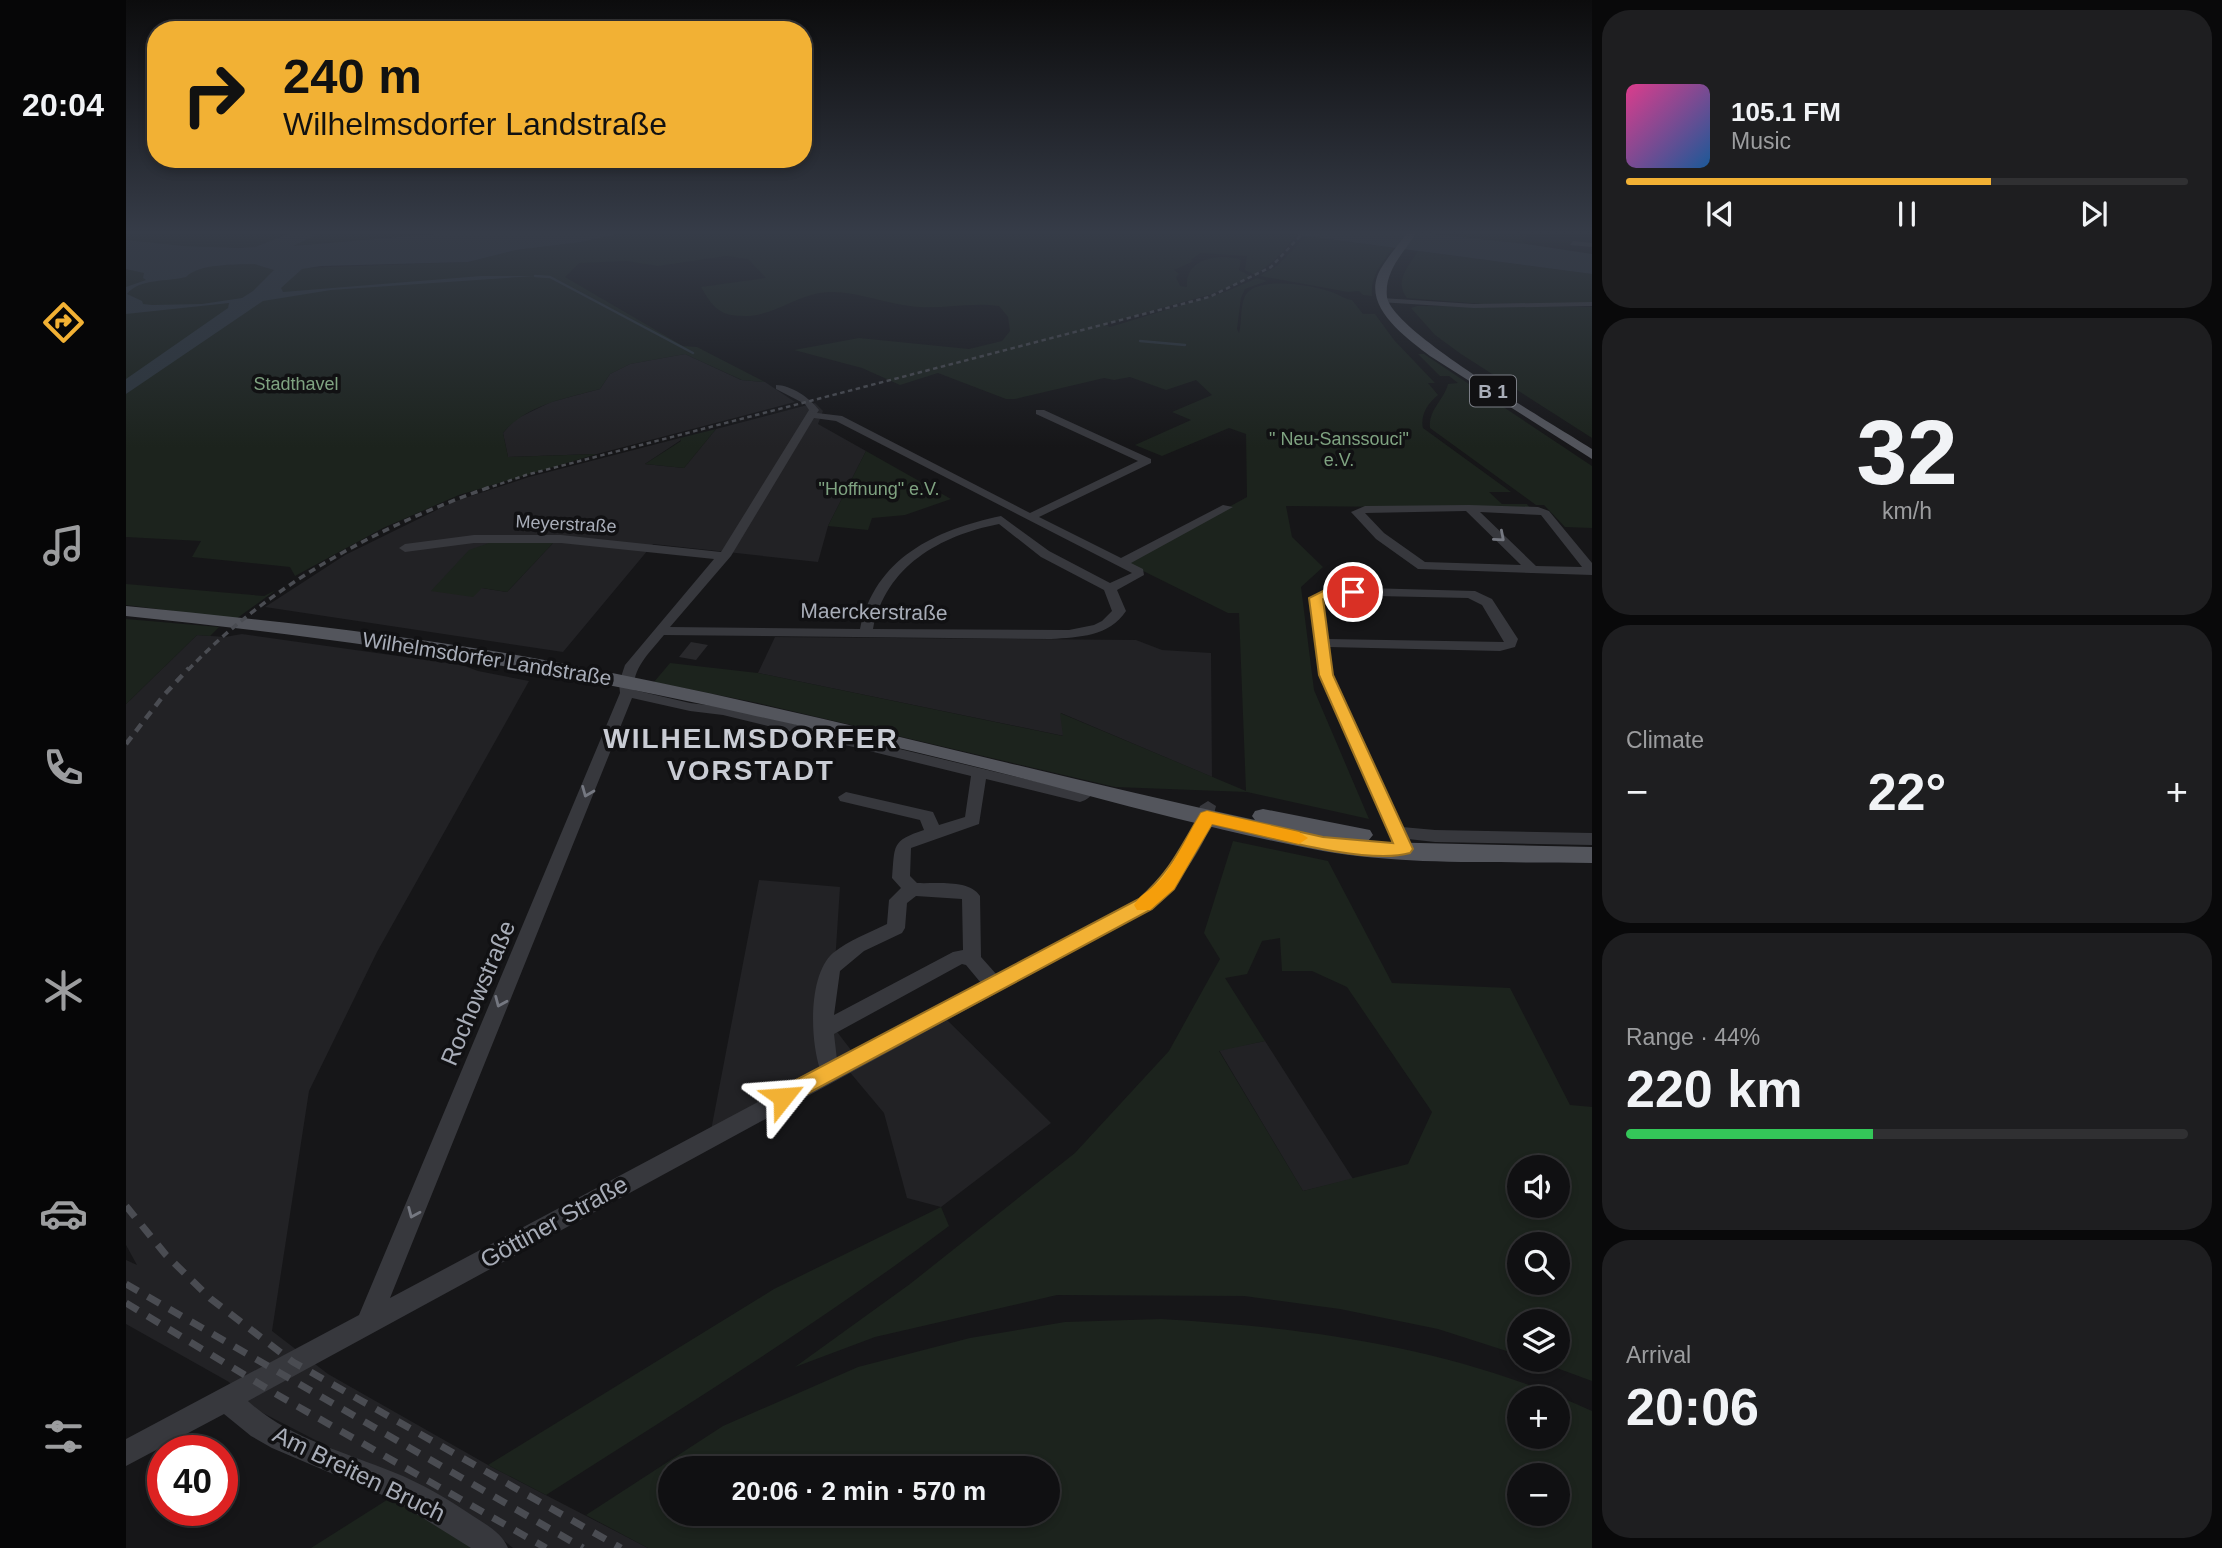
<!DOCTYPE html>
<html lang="en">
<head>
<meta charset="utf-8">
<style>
  :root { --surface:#101012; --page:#1e1e20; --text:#f1f3f6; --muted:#9c9d9f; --line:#303032; --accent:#f2b134 }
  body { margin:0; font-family:Arial,sans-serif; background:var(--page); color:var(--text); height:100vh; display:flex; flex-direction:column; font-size:26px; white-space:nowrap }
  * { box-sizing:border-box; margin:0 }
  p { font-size:23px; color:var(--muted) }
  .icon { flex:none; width:38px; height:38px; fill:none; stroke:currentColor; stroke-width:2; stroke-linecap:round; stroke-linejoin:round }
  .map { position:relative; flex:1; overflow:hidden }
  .details { display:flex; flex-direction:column; gap:10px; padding:10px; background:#09090a; width:630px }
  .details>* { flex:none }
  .guide { position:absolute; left:21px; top:21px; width:665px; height:147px; border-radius:28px; box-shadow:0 4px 10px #0003,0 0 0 2px var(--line); background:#f2b134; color:#111; overflow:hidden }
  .buttons { position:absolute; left:1381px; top:1155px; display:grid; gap:14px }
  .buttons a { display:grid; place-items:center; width:63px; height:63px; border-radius:50%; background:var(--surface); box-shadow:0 4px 10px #0003,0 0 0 2px var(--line); font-size:35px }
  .speed { position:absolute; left:21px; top:1435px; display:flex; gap:14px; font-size:35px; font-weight:700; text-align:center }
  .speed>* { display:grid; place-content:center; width:91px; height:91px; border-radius:50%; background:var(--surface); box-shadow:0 4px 10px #0003,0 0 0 2px var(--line); line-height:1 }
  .speed .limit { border:10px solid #d22; background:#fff; color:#111 }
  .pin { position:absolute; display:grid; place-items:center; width:60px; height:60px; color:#fff; margin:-30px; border:4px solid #fff; border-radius:50%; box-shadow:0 2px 7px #0007 }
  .me { position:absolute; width:77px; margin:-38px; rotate:62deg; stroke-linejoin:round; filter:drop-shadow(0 0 5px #0008) }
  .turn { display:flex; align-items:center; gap:24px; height:147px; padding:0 21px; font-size:32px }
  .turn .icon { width:91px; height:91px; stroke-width:2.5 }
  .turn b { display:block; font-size:49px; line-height:60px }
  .big { font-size:52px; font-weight:700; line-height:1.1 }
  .details .tile { flex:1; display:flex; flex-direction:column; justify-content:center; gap:10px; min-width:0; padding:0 24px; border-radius:28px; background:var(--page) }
  .details .dial { align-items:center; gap:0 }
  .dial b { font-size:91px; line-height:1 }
  .song { display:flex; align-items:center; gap:21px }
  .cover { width:84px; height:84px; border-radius:10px; background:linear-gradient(135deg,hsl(330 70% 55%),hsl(210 70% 35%)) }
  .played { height:7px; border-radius:4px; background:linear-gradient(90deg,var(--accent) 65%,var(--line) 65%) }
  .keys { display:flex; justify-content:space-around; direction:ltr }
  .heat { display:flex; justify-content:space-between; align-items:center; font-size:38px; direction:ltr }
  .charge { height:10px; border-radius:5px; background:linear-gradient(90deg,#34c759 44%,var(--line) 0) }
  .trip { position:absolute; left:532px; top:1456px; width:402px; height:70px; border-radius:35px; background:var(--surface); box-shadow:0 4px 10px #0003,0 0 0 2px var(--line); font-weight:700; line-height:70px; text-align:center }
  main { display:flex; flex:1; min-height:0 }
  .menu { display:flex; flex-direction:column; width:126px; justify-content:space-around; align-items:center; background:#060607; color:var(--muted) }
  .menu .icon { width:49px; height:49px }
  .menu .current { color:var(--accent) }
  .menu b { font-size:32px; color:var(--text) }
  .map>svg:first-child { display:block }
  .built { fill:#222225; fill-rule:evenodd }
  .green { fill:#1c231d; fill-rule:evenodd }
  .water { fill:#2c353c; fill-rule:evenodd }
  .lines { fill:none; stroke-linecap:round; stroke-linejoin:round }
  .stream { stroke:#2c353c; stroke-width:2.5 }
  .building { fill:#29292c }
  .minor { fill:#37383d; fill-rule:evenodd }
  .major { fill:#53555c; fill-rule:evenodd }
  .rail-far3 { stroke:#4a4c52; stroke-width:2.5; stroke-dasharray:4.5 3.5; stroke-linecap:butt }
  .rail-far2 { stroke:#4a4c52; stroke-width:3.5; stroke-dasharray:7 5; stroke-linecap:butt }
  .rail-far1 { stroke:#4a4c52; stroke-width:4.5; stroke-dasharray:9 7; stroke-linecap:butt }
  .rail { stroke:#4a4c52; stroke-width:7; stroke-dasharray:14 11; stroke-linecap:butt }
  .oneway { stroke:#757881 }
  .route { fill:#f2b134; stroke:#9d7322; stroke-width:2 }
  .slow { fill:#f59e0b }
  .labels { text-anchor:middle; stroke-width:7; stroke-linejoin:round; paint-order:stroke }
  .far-park-label { font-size:18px; fill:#7fa381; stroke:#111113 }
  .far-street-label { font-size:18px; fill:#a8adb8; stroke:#111113 }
  .shield { fill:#111113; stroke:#7b7e86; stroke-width:2 }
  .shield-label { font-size:19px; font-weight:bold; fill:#a8adb8 }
  .street-label { font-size:21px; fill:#a8adb8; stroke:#111113 }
  .near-street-label { font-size:24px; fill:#a8adb8; stroke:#111113 }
  .district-label { font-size:28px; font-weight:bold; letter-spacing:2px; fill:#c9ccd4; stroke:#111113 }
</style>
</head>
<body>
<main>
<nav class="menu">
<b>20:04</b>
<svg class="icon current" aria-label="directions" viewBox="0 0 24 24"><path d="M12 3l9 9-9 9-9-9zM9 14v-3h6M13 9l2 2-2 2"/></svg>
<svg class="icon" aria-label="music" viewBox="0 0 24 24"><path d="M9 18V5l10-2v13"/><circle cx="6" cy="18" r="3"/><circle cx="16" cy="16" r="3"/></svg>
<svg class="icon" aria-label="phone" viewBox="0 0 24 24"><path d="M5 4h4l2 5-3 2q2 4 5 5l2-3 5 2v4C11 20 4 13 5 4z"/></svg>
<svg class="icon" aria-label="climate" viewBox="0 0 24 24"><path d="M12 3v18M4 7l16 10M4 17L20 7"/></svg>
<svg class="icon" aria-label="car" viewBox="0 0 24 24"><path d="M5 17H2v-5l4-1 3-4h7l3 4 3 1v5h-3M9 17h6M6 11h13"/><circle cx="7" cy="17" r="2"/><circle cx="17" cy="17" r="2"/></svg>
<svg class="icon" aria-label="filters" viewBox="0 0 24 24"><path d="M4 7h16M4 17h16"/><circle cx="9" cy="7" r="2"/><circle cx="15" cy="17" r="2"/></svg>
</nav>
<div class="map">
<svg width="1466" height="1548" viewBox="0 0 1466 1548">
  <rect width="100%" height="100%" fill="#161618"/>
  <path class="built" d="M559,354L615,380L639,382L669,402L471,454L382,457L377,433L388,420L425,402L474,389L484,374L504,364Z
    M689,403L697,411L692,424L740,451L702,526L692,562L527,544L437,652L139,607L219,555L327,502L403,477L554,438L555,440L519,464L558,468L590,429ZM427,543L381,592L356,588Z
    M116,634L336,665L352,671L403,681L251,952L183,1091L146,1331L202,1374L362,1465L522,1548H387L366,1531L131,1410L103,1382L0,1324V1260L11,1265L0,1245V704L71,635L99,637Z
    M649,637L1010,640L1036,650L1085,653L1086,777L935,713L938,736L632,673Z
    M633,880L714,887L705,1024L735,1063L815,1014L925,1123L815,1207L781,1198L758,1113L722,1070L582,1146Z
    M1139,1041L1227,1179L1177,1191L1093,1050Z"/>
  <path class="green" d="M0,231H342L165,246L189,236L167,232L129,247L111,248L88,265L128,264L148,269L342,262L390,250L455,242L505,231H1142L1171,235L1149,260L1129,275L1119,270L1121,256L1074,253L1065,260L1068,261L1048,270L1053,274L1050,277L1054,286L1061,287C1059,258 1091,254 1113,259L1115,260L1113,270L1126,277L1086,294L979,324L984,327L1099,292L1131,278L1141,281L1119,289L1115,298L1111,329L1113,333C1116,322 1114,306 1119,296C1130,275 1188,285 1206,292C1214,295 1218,299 1226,300L1237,314H1249L1268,340L1309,383H1302L1312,395C1302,403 1294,415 1297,428L1385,492H1363L1376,504H1401L1404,508L1160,506L1166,537L1197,567L1175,587L1188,690L1243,819L1121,792L989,787L632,703L528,682L544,663L632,673L937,736L934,713L1120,791L1113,613H1102L1001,563L1121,497L1120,434L1103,428L1036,456L1009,445L1065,420L1046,412L1086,395L1070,380L1040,390L1004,377L988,380L978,378L889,399H880L812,373L774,385L736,368L668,350L733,338L843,349L876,341L884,331L882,317L873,306C843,302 819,309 793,307C764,305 730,291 703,292C666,294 645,322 605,315C589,312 582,299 575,287L640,278L622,259L600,256L532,266L501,261L453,263L439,277L557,346L571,347L639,382L616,380L559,354L504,364L484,374L474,389C440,398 400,405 377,433L382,457L471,454L333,495L257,528L169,576L164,567L66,557L75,541L0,537V394L5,390L0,389Z
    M1306,231L1341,233L1324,231H1381L1403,234L1396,241L1400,244L1303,234Z
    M1180,236L1267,248C1256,263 1244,276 1246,296L1237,295L1233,291L1222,292L1134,276L1152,265Z
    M1292,251L1466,274V303L1357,304L1281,298C1268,281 1282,267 1292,251Z
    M1291,306L1466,307V438L1335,354L1309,335L1285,308Z
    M1292,354H1298L1466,466V528L1439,527L1418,505H1410L1304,428C1302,410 1318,400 1322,384L1332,383L1323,376H1314Z
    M590,429L558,468L519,464L555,441L554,438Z
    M740,451L825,499L779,515L746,518L742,530L702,526Z
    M366,542H428L381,592L356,588L347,597L305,591L343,550Z
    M0,584L138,596L150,590L110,619L0,605Z
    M0,619L93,627L84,636L71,635L0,704Z
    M1107,841L1202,861L1266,983L1384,988L1444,1105L1466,1107V1381L1409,1360H1432V1321H1393V1355L1312,1329L1214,1309L1118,1296L931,1295L749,1337L669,1367L784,1284L949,1153L1043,1051L1094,959L1078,933ZM1154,938L1156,971H1186L1221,987L1306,1112L1282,1164L1177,1191L1093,1051L1139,1041L1099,978L1121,974L1136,941ZM1432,1167V1206H1393V1167ZM1432,1244V1283H1393V1244Z
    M815,1207L823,1226C694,1323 556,1408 420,1495L362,1465L648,1289Z
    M1035,1319C1186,1328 1327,1347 1466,1411V1548H522L460,1515L597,1426L732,1367L844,1338L939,1322ZM1432,1398V1437H1393V1398ZM922,1468V1514H544V1468ZM1432,1475V1514H1393V1475Z
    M264,1498L347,1548H185Z"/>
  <path class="water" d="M342,231H505L455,242L390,250L342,262L195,266L176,269L155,288L157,292L355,276H409L205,290L137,301L0,394V379L102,308L103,303L0,314V287L20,280L17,278L18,273L0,269V240L57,246L111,248L129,247L167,232L190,235L167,246ZM128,264L148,270L127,291L116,298L76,304L26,305L17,304L16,301L1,294C13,278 42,282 60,277C74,263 108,265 128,264Z
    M1142,231H1279L1400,244L1466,254V274Z"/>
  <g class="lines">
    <path class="stream" d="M409,276L424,277L567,353
      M1014,341L1059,345"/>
  </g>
  <path class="building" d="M565,642L582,645L570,660L553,657Z"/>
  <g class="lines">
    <path class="minor" d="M1447,241L1466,243V247L1444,245Z
      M1256,298L1348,304L1466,302V306L1348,308L1253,302Z
      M650,385C665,385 684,398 693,410L691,413L716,416L904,513L1012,461L910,414V410H918L1025,459V463L913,517L995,558L1097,505L1107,507L1005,563L1017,569L1018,575L991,590L1000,611C983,637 953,637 925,639L538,635C525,651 506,668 508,690L564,703L597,707L950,791L956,784H968L970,788C966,795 962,800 954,802L860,779L853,824L785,848L784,876L791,883C809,884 843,879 854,896L855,957L871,975L1013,899L1053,856L1065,834L1074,806L1082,801L1090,806C1081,847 1055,880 1025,909L122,1401C161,1437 218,1452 267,1472C295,1483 322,1499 347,1516C361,1525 376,1533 382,1548H345L268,1500L146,1448L125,1436L98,1414L0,1466V1439L233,1315L494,693L493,683L499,665L588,559L435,543H348L279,552L273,548L279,544L348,535H435L595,552L683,410L679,404L650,389ZM688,418L710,421L1006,573L984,583L923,551L875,516C809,530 749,558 734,629L544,627L605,556ZM873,524L915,557L978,590L986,611L976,621L968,625L943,630L747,629C760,566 813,536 873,524ZM506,698L564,711L597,715L845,776L839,817L813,825L807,812L720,792L712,797L714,801L794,820L798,830C765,841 769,845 766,878L775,888L763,900L761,924C743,933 723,940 707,953C682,975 684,1039 694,1069L264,1298ZM790,896L836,899L837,950L827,952L708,1015L714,971L738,951L776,933L779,928L781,903ZM836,964L840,965L855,983L711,1060L708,1034Z
      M1343,505L1412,507L1423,511L1466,563V575L1292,569L1250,539L1225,512L1239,506ZM1340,511L1395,565L1299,562L1258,533L1239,513ZM1354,512L1415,515L1456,567L1410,566Z
      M1203,587L1349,591L1366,599L1392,639L1389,647L1374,651L1203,647L1207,675L1276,827L1309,830L1466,833V845L1309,842L1282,839L1286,849L1284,853H1272L1193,675L1184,598ZM1205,595L1342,598L1356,605L1378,642L1202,639L1197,600Z"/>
    <path class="major" d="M1283,231H1292C1278,252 1258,271 1261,297C1266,332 1431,426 1466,449V459L1304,356C1282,339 1240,310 1251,277C1255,264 1274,243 1283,231Z
      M0,606C142,620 284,635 424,661C661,705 894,769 1129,820L1126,816L1129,811L1137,809L1244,830L1247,835L1242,841L1251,842L1466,847V863C1379,861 1282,866 1197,851C1116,836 1036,815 956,794C846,764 733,739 621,714C413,667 212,638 0,616Z"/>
    <path class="rail-far3" d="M359,489L400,475L1083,297L1145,267L1179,231"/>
    <path class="rail-far2" d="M62,670C144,584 253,526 364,487"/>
    <path class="rail-far1" d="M0,744L38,695L63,668"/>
    <path class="rail" d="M0,1206L40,1255L85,1299L167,1362L495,1548
      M0,1284L457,1548
      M0,1303L150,1394L420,1548"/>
  </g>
  <defs><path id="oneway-chevron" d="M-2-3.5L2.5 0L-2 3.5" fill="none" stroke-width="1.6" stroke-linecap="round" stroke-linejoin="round" transform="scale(1.75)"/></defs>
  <g class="oneway">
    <use href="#oneway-chevron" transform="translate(1374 537) rotate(41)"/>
    <use href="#oneway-chevron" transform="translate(461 792) rotate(112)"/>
    <use href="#oneway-chevron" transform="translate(374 1002) rotate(113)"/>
    <use href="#oneway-chevron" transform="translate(287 1213) rotate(113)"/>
  </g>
  <linearGradient id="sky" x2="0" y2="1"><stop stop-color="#0c0c0d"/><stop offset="0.52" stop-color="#363c48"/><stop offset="1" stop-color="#363c48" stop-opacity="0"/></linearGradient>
  <rect width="1466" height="447" fill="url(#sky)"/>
  <path class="route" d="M1203,588H1227L1233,592C1224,599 1208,594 1197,599L1207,675L1287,849L1284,853C1239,866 1134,834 1086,824L1048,889L1026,909L664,1103L657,1106L649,1103L646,1097L649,1091L1013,899C1044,872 1054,848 1075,813L1081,811L1197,837L1267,843L1193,675L1183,598Z"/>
  <path class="slow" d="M1081,811L1173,832L1182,838L1173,844L1086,824L1048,889L1024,910H1011L1008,905C1015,893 1029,888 1037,877C1052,857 1062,834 1075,813Z"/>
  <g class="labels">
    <g class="far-park-label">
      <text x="170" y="390">Stadthavel</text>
      <text x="1213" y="445">" Neu-Sanssouci"<tspan x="1213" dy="21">e.V.</tspan></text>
      <text x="753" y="495">"Hoffnung" e.V.</text>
    </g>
    <g class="far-street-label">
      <text transform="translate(440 524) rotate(3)" y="6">Meyerstraße</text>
    </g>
    <rect class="shield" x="1344" y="375.5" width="46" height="31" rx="5"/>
    <g class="shield-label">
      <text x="1367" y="398">B 1</text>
    </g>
    <g class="street-label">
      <text transform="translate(748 612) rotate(1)" y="7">Maerckerstraße</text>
      <text transform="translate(361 659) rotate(9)" y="7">Wilhelmsdorfer Landstraße</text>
    </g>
    <g class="near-street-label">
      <text transform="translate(352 993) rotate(-67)" y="8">Rochowstraße</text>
      <text transform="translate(428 1222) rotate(-29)" y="8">Göttiner Straße</text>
      <text transform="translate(233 1474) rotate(26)" y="8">Am Breiten Bruch</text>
    </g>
    <g class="district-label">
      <text x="625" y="748">WILHELMSDORFER<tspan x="625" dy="32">VORSTADT</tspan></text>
    </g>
  </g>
</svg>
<div class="buttons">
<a><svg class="icon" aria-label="sound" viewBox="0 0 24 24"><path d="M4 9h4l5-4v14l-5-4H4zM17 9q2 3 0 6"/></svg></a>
<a><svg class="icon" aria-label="search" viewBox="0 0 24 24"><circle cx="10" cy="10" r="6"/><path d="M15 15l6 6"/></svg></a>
<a><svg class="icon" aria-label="layers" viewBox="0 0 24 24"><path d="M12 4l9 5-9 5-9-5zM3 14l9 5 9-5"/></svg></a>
<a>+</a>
<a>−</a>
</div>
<div class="speed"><div class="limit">40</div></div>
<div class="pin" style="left:1227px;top:592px;background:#d93025"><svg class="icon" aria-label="arrive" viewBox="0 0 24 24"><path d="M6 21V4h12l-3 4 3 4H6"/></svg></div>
<svg class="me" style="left:657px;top:1097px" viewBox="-20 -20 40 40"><path d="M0-17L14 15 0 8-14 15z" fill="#f2b134" stroke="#fff" stroke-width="4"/></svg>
<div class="trip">20:06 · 2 min · 570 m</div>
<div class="guide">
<div class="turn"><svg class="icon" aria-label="right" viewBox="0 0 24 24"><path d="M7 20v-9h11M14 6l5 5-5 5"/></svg><div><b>240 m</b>Wilhelmsdorfer Landstraße</div></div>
</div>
</div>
<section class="details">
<div class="tile">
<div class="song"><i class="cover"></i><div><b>105.1 FM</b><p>Music</p></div></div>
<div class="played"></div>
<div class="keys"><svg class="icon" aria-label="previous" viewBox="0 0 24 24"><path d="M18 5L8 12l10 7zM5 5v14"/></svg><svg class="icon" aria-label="pause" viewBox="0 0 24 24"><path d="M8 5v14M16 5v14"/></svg><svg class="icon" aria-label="next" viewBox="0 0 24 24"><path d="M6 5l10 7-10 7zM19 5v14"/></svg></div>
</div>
<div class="tile dial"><b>32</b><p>km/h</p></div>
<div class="tile"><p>Climate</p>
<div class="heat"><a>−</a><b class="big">22°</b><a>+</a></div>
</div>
<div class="tile"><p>Range · 44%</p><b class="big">220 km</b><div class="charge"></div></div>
<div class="tile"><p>Arrival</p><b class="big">20:06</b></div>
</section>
</main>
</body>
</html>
